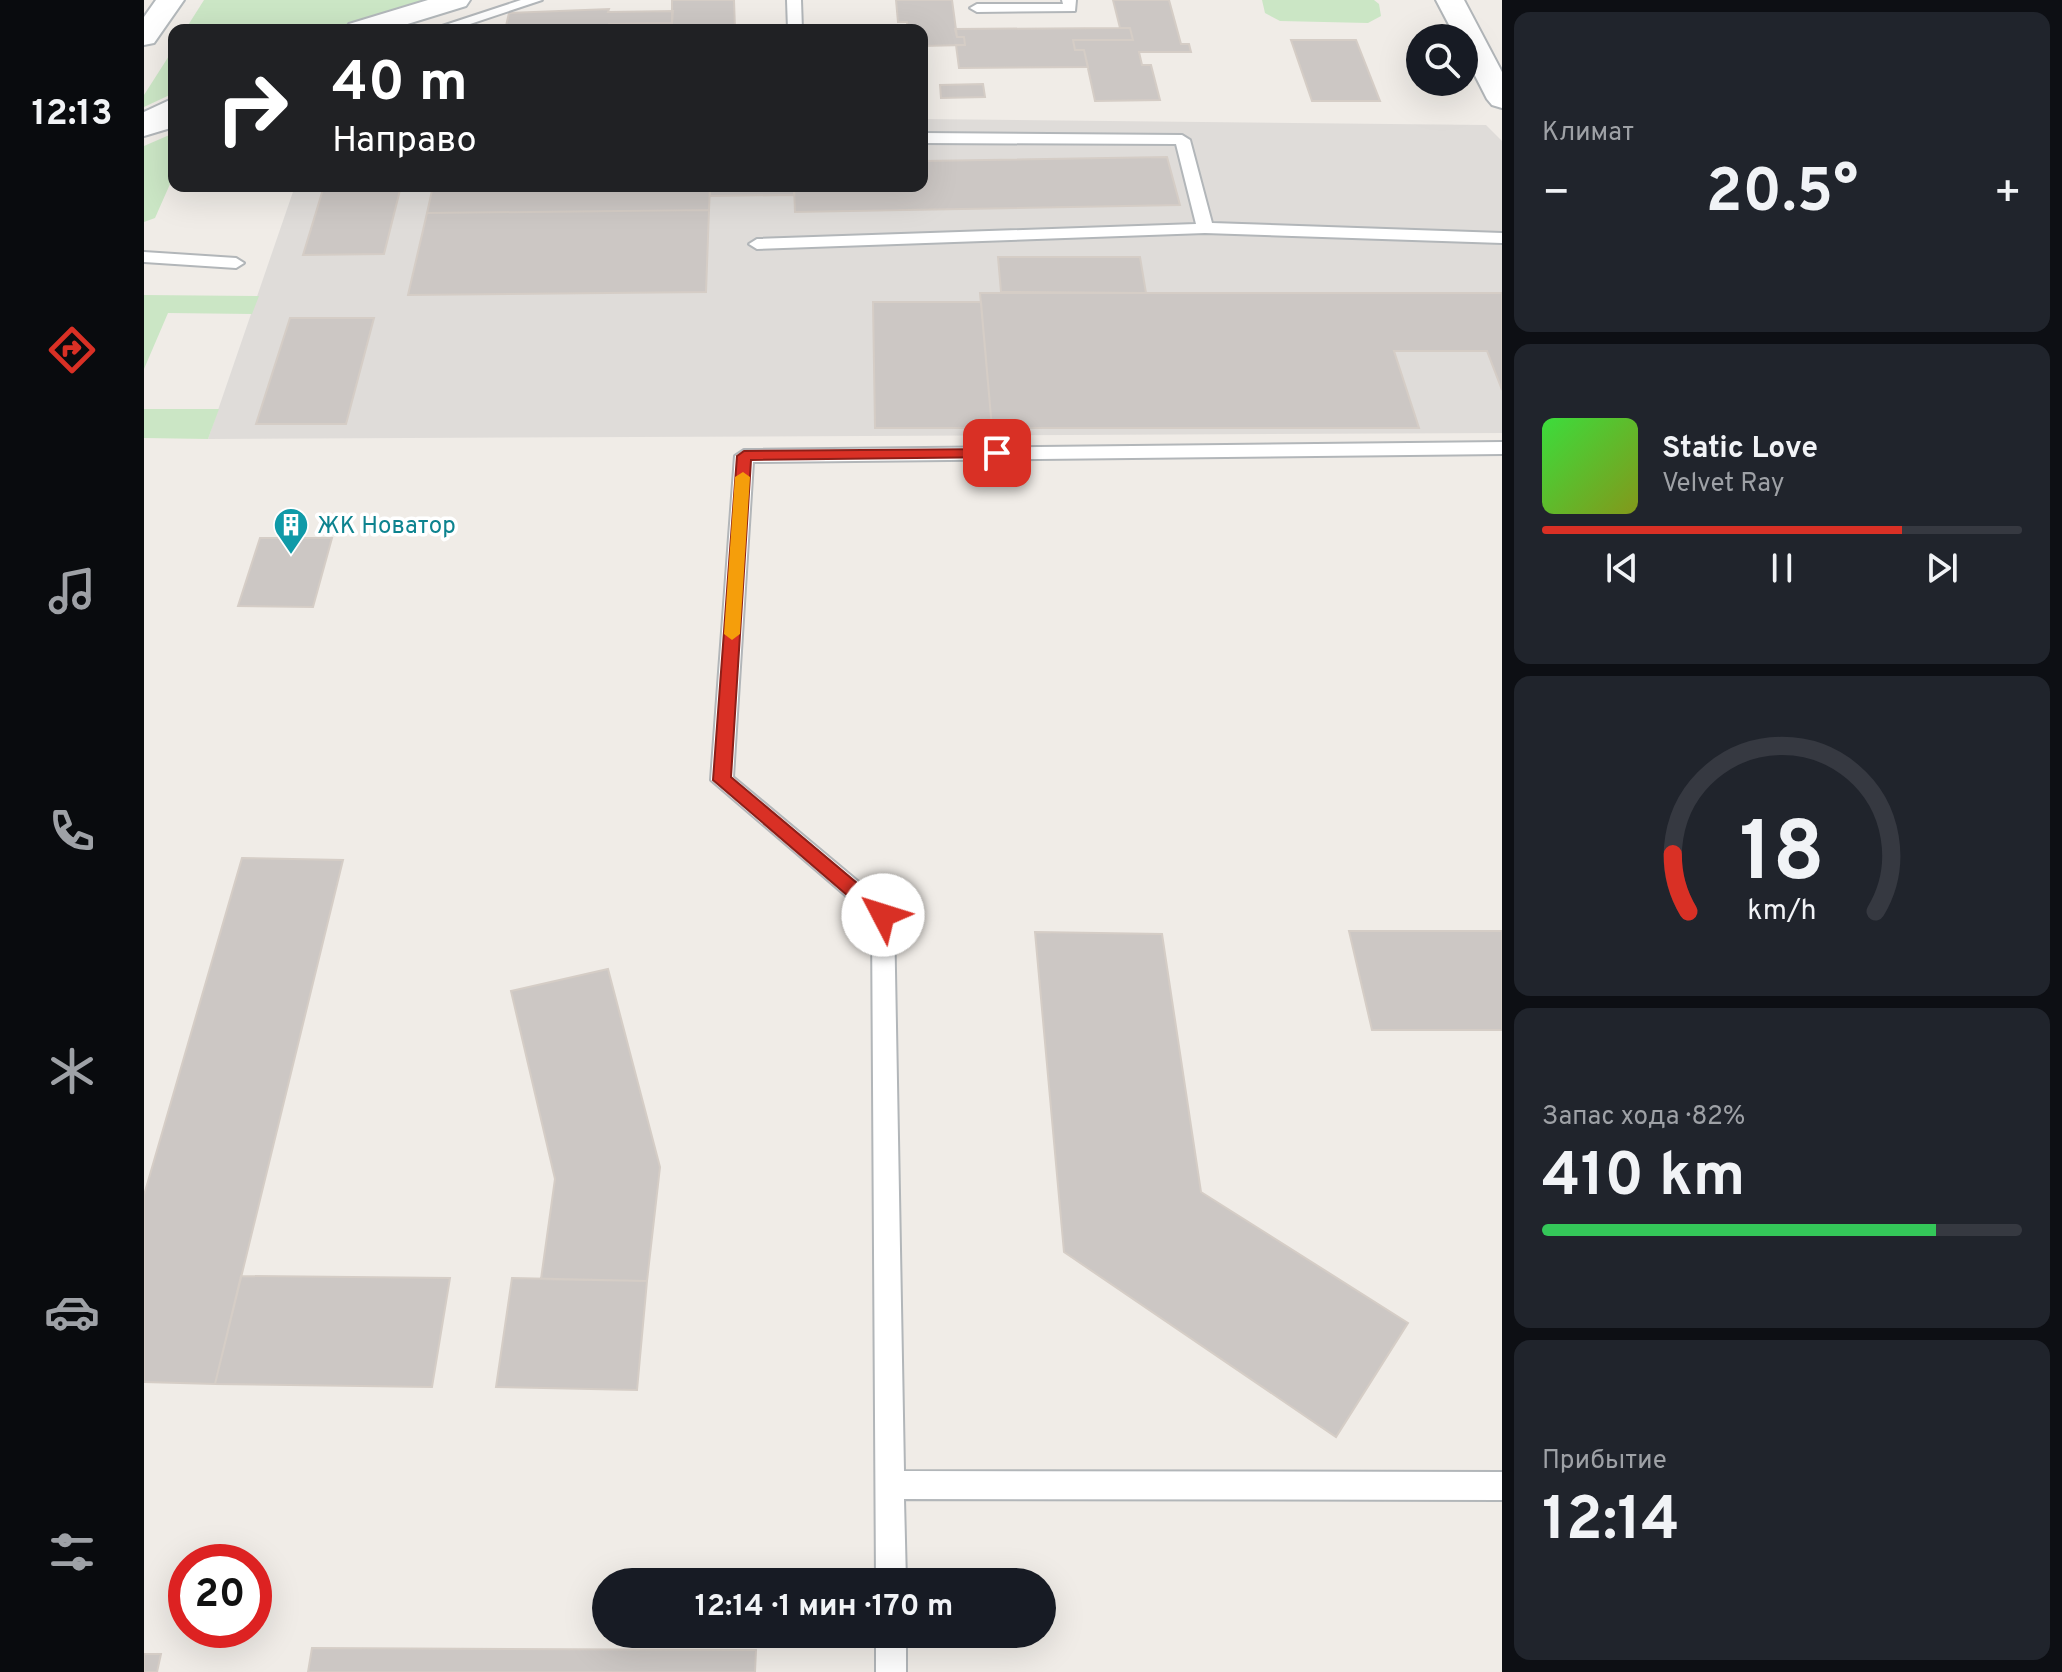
<!DOCTYPE html>
<html lang="ru">
<head>
<meta charset="utf-8">
<style>
  :root { --surface:#171b24; --page:#20242c; --text:#f1f3f6; --muted:#9ea1a6; --line:#363941; --accent:#d93025 }
  body { margin:0; font-family:Overpass,sans-serif; background:var(--page); color:var(--text); height:100vh; display:flex; flex-direction:column; font-size:30px; white-space:nowrap }
  * { box-sizing:border-box; margin:0 }
  p { font-size:26px; color:var(--muted) }
  .icon { flex:none; width:44px; height:44px; fill:none; stroke:currentColor; stroke-width:2; stroke-linecap:round; stroke-linejoin:round }
  .map { position:relative; flex:1; overflow:hidden }
  .panel { display:flex; flex-direction:column; gap:12px; padding:12px; background:#0d0f14; width:560px }
  .panel>* { flex:none }
  .guide { position:absolute; left:24px; top:24px; width:760px; height:168px; border-radius:16px; box-shadow:0 8px 32px #0002; background:#202124; color:#fff; overflow:hidden }
  .tools { position:absolute; left:1262px; top:24px; display:grid; gap:16px }
  .tools a { display:grid; place-items:center; width:72px; height:72px; border-radius:50%; background:var(--surface); box-shadow:0 8px 32px #0002; font-size:40px }
  .speed { position:absolute; left:24px; top:1544px; display:flex; gap:16px; font-size:40px; font-weight:700; text-align:center }
  .speed>* { display:grid; place-content:center; width:104px; height:104px; border-radius:50%; background:var(--surface); box-shadow:0 8px 32px #0002; line-height:1 }
  .speed .limit { border:12px solid #d22; background:#fff; color:#111 }
  .pin { position:absolute; display:grid; place-items:center; width:68px; height:68px; color:#fff; margin:-34px; border-radius:16px; box-shadow:0 4px 12px #0006 }
  .me { position:absolute; width:88px; margin:-44px; rotate:310deg; stroke-linejoin:round; filter:drop-shadow(0 0 6px #0008) }
  .turn { display:flex; align-items:center; gap:28px; height:168px; padding:0 32px; font-size:36px }
  .turn .icon { width:104px; height:104px; stroke-width:2.5 }
  .turn b { display:block; font-size:56px; line-height:68px }
  .big { font-size:60px; font-weight:700; line-height:1.1 }
  .panel .tile { flex:1; display:flex; flex-direction:column; justify-content:center; gap:12px; min-width:0; padding:0 28px; border-radius:16px; background:var(--page) }
  .panel .dial { align-items:center; gap:0 }
  .dial svg { height:208px; overflow:visible; fill:none; stroke:var(--line); stroke-width:7; stroke-linecap:round; text-anchor:middle }
  .dial text { fill:var(--text); stroke:none }
  .song { display:flex; align-items:center; gap:24px }
  .cover { width:96px; height:96px; border-radius:12px; background:linear-gradient(135deg,hsl(120 70% 55%),hsl(70 70% 35%)) }
  .played { height:8px; border-radius:4px; background:linear-gradient(90deg,var(--accent) 75%,var(--line) 75%) }
  .keys { display:flex; justify-content:space-around; direction:ltr }
  .heat { display:flex; justify-content:space-between; align-items:center; font-size:44px; direction:ltr }
  .charge { height:12px; border-radius:6px; background:linear-gradient(90deg,#34c759 82%,var(--line) 0) }
  .trip { position:absolute; left:448px; top:1568px; width:464px; height:80px; border-radius:40px; background:var(--surface); box-shadow:0 8px 32px #0002; font-weight:700; line-height:80px; text-align:center }
  main { display:flex; flex:1; min-height:0 }
  .menu { display:flex; flex-direction:column; width:144px; justify-content:space-around; align-items:center; background:#090b0e; color:var(--muted) }
  .menu .icon { width:56px; height:56px }
  .menu .active { color:var(--accent) }
  .menu b { font-size:36px; color:var(--text) }
  .map>svg:first-child { display:block }
  .industrial { fill:#dfdcd9 }
  .green { fill:#cbe6c5 }
  .building { fill:#ccc7c4; stroke:#d5cdc6; stroke-width:2 }
  .lines { fill:none; stroke-linecap:round; stroke-linejoin:round }
  .service-casing { stroke:#b2b6b9; stroke-width:4 }
  .minor-casing { stroke:#b2b6b9; stroke-width:4 }
  .secondary-casing { stroke:#b3b8bb; stroke-width:4 }
  .service { fill:#fff; fill-rule:evenodd }
  .minor { fill:#fff; fill-rule:evenodd }
  .secondary { fill:#fff; fill-rule:evenodd }
  .route { fill:#d93025; stroke:#8d1f18; stroke-width:2 }
  .slow { fill:#f59e0b }
  .labels { text-anchor:middle; stroke-width:7; stroke-linejoin:round; paint-order:stroke }
  .culture-label { font-size:24px; fill:#0d838f; stroke:#fff; text-anchor:start }
</style>
</head>
<body>
<main>
<nav class="menu">
<b>12:13</b>
<svg class="icon active" aria-label="directions" viewBox="0 0 24 24"><path d="M12 3l9 9-9 9-9-9zM9 14v-3h6M13 9l2 2-2 2"/></svg>
<svg class="icon" aria-label="music" viewBox="0 0 24 24"><path d="M9 18V5l10-2v13"/><circle cx="6" cy="18" r="3"/><circle cx="16" cy="16" r="3"/></svg>
<svg class="icon" aria-label="phone" viewBox="0 0 24 24"><path d="M5 4h4l2 5-3 2q2 4 5 5l2-3 5 2v4C11 20 4 13 5 4z"/></svg>
<svg class="icon" aria-label="climate" viewBox="0 0 24 24"><path d="M12 3v18M4 7l16 10M4 17L20 7"/></svg>
<svg class="icon" aria-label="car" viewBox="0 0 24 24"><path d="M5 17H2v-5l4-1 3-4h7l3 4 3 1v5h-3M9 17h6M6 11h13"/><circle cx="7" cy="17" r="2"/><circle cx="17" cy="17" r="2"/></svg>
<svg class="icon" aria-label="filters" viewBox="0 0 24 24"><path d="M4 7h16M4 17h16"/><circle cx="9" cy="7" r="2"/><circle cx="15" cy="17" r="2"/></svg>
</nav>
<div class="map">
<svg width="1358" height="1672" viewBox="0 0 1358 1672">
  <rect width="100%" height="100%" fill="#f0ece7"/>
  <path class="industrial" d="M778,119L1342,125L1358,141V433L64,439L151,186H778Z"/>
  <path class="green" d="M60,0H281L187,30H41Z
    M1118,0H1230L1235,4L1237,16L1224,23L1136,21L1121,13Z
    M30,48V93L0,107V95Z
    M30,133V175L11,218L0,222V146Z
    M0,295L115,296L108,314L24,313L0,369Z
    M0,409H75L64,439L0,438Z"/>
  <path class="building" d="M528,0H590L591,30H528Z
    M752,0H808L813,37H820L821,45L778,46V30H764L763,22H754Z
    M969,0H1025L1037,44H1045L1047,52H995L998,65H1007L1016,100L951,101L940,50H931L929,40H989L986,28H976Z
    M465,9L464,12L529,11L528,23L465,24L464,28L434,29L435,25L362,26L365,13Z
    M976,28H986L989,40H929L931,50H940L944,67L815,68L812,45H821L820,37H813L811,29Z
    M1147,40H1212L1236,101H1168Z
    M839,84L841,97L797,98L796,85Z
    M1023,157L1036,205L651,212L650,186H778V161Z
    M180,186H257L240,254L159,255Z
    M289,186H566L565,210L283,213Z
    M566,186H650V195L566,196Z
    M565,210L562,292L264,295L283,213Z
    M854,257H996L1002,293L857,292Z
    M836,293H1358V390L1343,351H1250L1275,428H848Z
    M729,302H837L848,428H731Z
    M146,318H230L202,424H112Z
    M116,538H188L169,607L94,606Z
    M98,858L199,860L71,1384L0,1382V1195Z
    M1205,931H1358V1030H1228Z
    M891,932L1018,934L1057,1192L1264,1323L1192,1437L920,1252Z
    M464,969L516,1167L503,1281L397,1279L411,1179L367,991Z
    M97,1276L306,1278L288,1387L71,1384Z
    M368,1278L503,1281L493,1390L352,1387Z
    M168,1648L612,1650L611,1672H164Z
    M168,1648L612,1650L611,1672H164Z
    M0,1654H17L13,1672H0Z
    M0,1654H17L13,1672H0Z"/>
  <g class="lines">
    <defs>
      <path id="service" d="M377,0H398L308,30H286Z
        M643,0H657L658,30H644Z
        M918,0H932L931,11L833,12L826,8L833,4H919Z
        M30,118V127L0,136V127Z
        M778,133L1038,135L1046,140L1068,223L1358,233V243L1061,233L613,249L605,244L613,239L1052,224L1032,144L778,143Z
        M0,252L92,258L100,263L92,268L0,262Z
        M1358,442V454L609,462L589,777L747,909L750,915L760,1471L1358,1472V1500L760,1499L762,1582H732L728,918L567,780L591,456L600,450Z
        M732,1634H762V1672H732Z"/>
      <path id="minor" d="M1292,0H1320L1358,72V108L1348,105L1343,99L1320,54V38H1312Z"/>
      <path id="secondary" d="M12,0H40L10,43L0,45V17Z
        M284,0H326L322,6L244,30H201L205,24Z
        M30,98V120L0,134V112Z"/>
    </defs>
    <use href="#service" class="service-casing"/>
    <use href="#minor" class="minor-casing"/>
    <use href="#secondary" class="secondary-casing"/>
    <use href="#service" class="service"/>
    <use href="#minor" class="minor"/>
    <use href="#secondary" class="secondary"/>
  </g>
  <path class="route" d="M853,449L858,450V457L607,460L587,777L745,910L748,915L745,920H732L569,780L593,456L600,451Z"/>
  <path class="slow" d="M599,472L606,477L596,634L588,640L580,634L591,477Z"/>
  <defs>
    <symbol id="building-pin" viewBox="-11 -11 22 30"><path d="M0 17L-7.5 6A9.5 9.5 0 1 1 7.5 6Z" fill="#0f9aa8" stroke="#fff"/><path d="M-4-6H4V6H1V3H-1V6H-4ZM-2.5-4.3h1.7v1.8h-1.7ZM.8-4.3h1.7v1.8H.8ZM-2.5-1h1.7V.8h-1.7ZM.8-1h1.7V.8H.8Z" fill="#fff"/></symbol>
  </defs>
  <g fill-rule="evenodd">
    <use href="#building-pin" x="127" y="505" width="40" height="54"/>
  </g>
  <g class="labels">
    <g class="culture-label">
      <text x="173" y="533">ЖК Новатор</text>
    </g>
  </g>
</svg>
<div class="tools">
<a><svg class="icon" aria-label="search" viewBox="0 0 24 24"><circle cx="10" cy="10" r="6"/><path d="M15 15l6 6"/></svg></a>
</div>
<div class="speed"><div class="limit">20</div></div>
<div class="pin" style="left:853px;top:453px;background:#d93025"><svg class="icon" aria-label="arrive" viewBox="0 0 24 24"><path d="M6 21V4h12l-3 4 3 4H6"/></svg></div>
<svg class="me" style="left:739px;top:915px" viewBox="-20 -20 40 40"><circle r="19" fill="#fff"/><path d="M0-13L10 11 0 6-10 11z" fill="#d93025"/></svg>
<div class="trip">12:14 · 1 мин · 170 m</div>
<div class="guide">
<div class="turn"><svg class="icon" aria-label="right" viewBox="0 0 24 24"><path d="M7 20v-9h11M14 6l5 5-5 5"/></svg><div><b>40 m</b>Направо</div></div>
</div>
</div>
<section class="panel">
<div class="tile"><p>Климат</p>
<div class="heat"><a>−</a><b class="big">20.5°</b><a>+</a></div>
</div>
<div class="tile">
<div class="song"><i class="cover"></i><div><b>Static Love</b><p>Velvet Ray</p></div></div>
<div class="played"></div>
<div class="keys"><svg class="icon" aria-label="previous" viewBox="0 0 24 24"><path d="M18 5L8 12l10 7zM5 5v14"/></svg><svg class="icon" aria-label="pause" viewBox="0 0 24 24"><path d="M8 5v14M16 5v14"/></svg><svg class="icon" aria-label="next" viewBox="0 0 24 24"><path d="M6 5l10 7-10 7zM19 5v14"/></svg></div>
</div>
<div class="tile dial"><svg viewBox="0 0 100 80">
<path d="M14 69A42 42 0 1 1 86 69"/>
<path d="M14 69A42 42 0 0 1 8 47" stroke="#d93025"/>
<text x="50" y="56" font-size="32" font-weight="700">18</text>
<text x="50" y="72" font-size="11">km/h</text>
</svg></div>
<div class="tile"><p>Запас хода · 82%</p><b class="big">410 km</b><div class="charge"></div></div>
<div class="tile"><p>Прибытие</p><b class="big">12:14</b></div>
</section>
</main>
</body>
</html>
